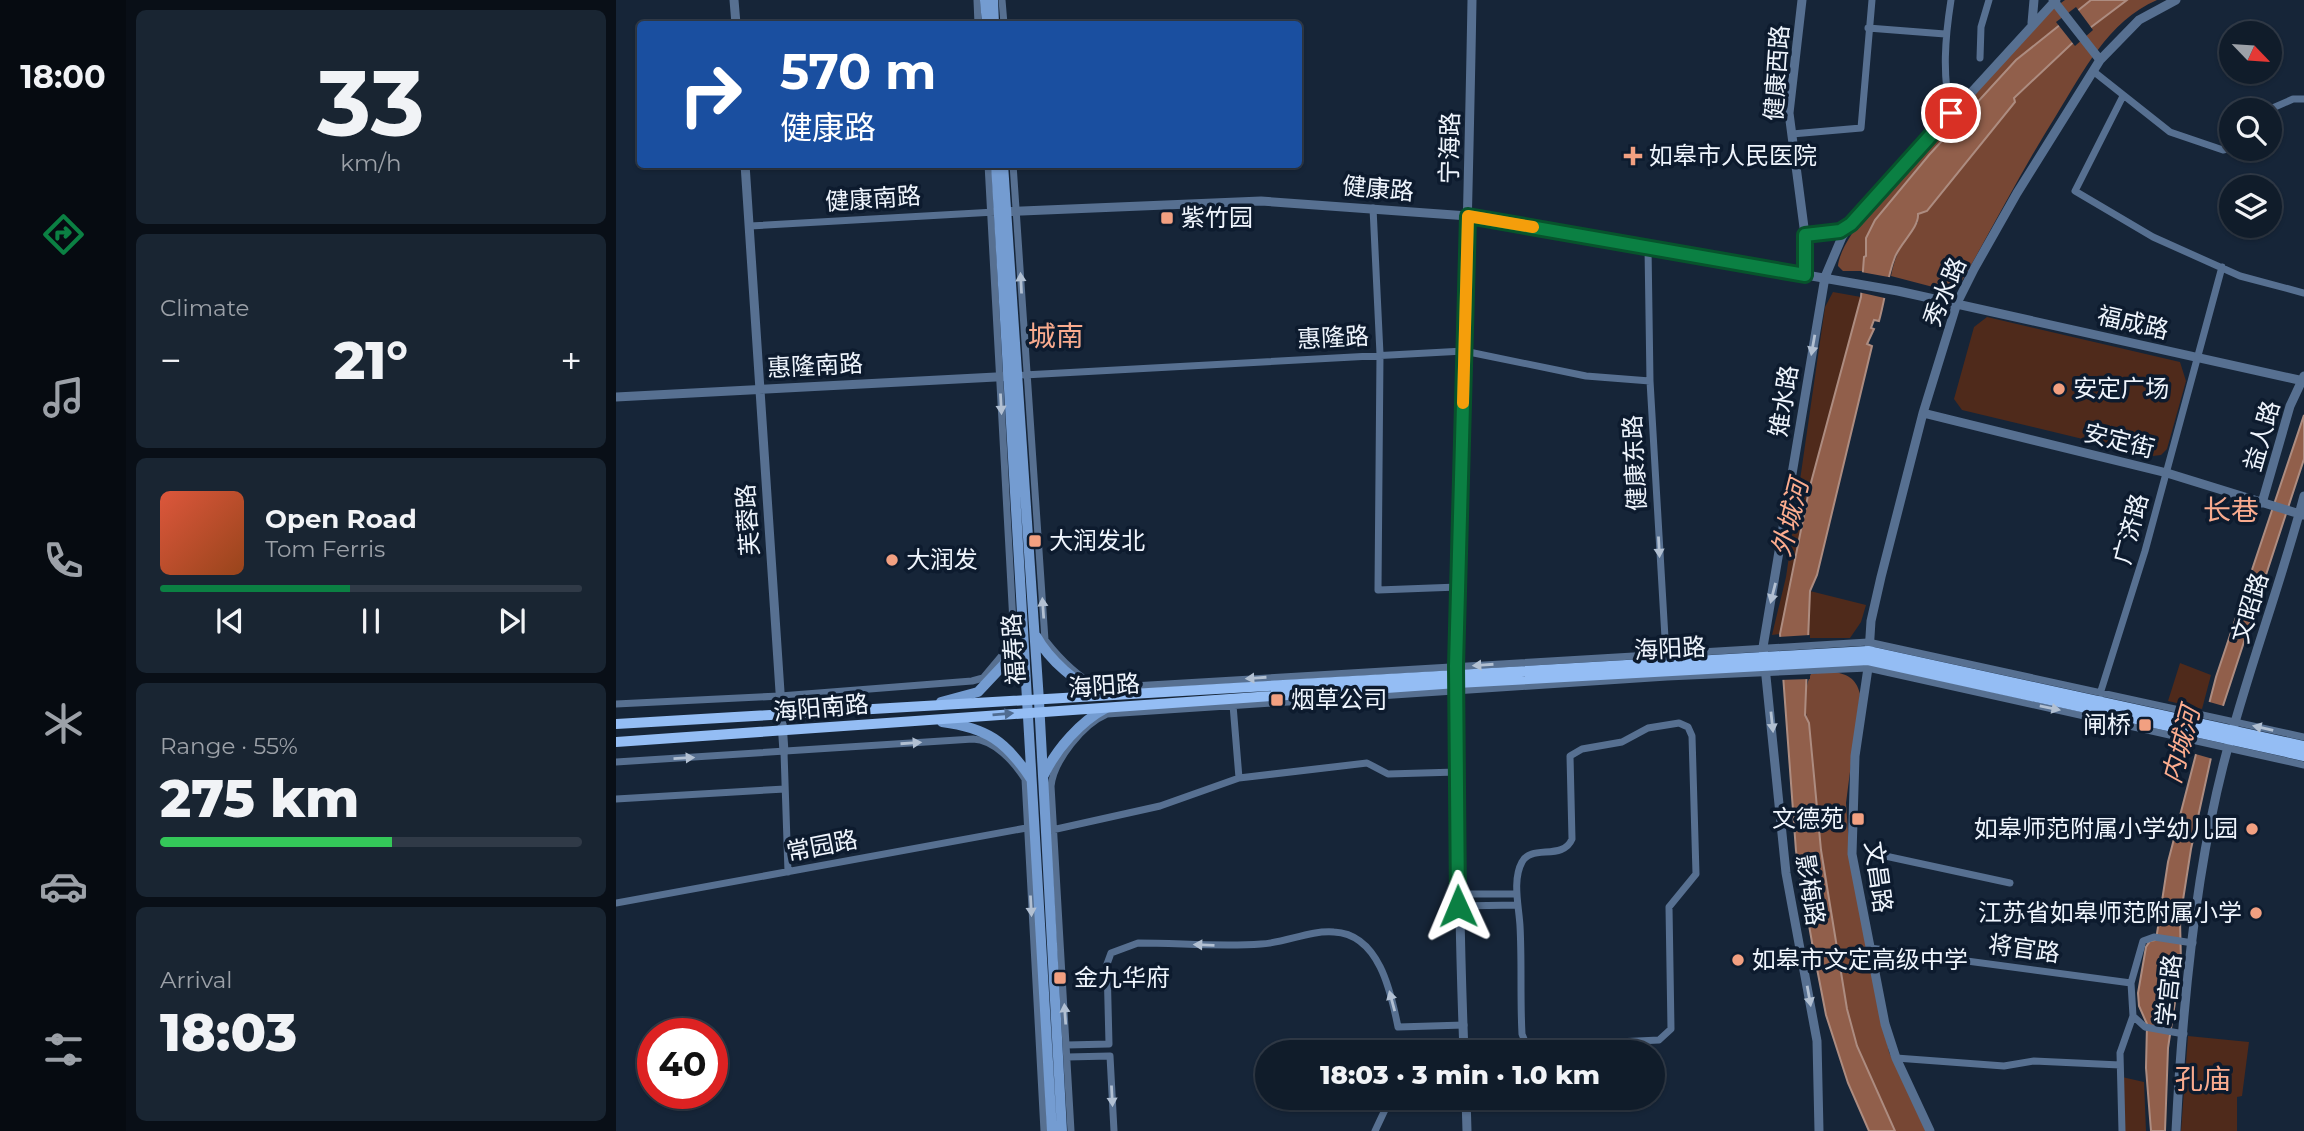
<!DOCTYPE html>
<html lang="en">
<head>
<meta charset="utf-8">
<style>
  :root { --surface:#101c2a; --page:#192532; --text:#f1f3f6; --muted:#9ca1a8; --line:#303a47; --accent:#0b8043 }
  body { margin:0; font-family:Montserrat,"Noto Sans SC",sans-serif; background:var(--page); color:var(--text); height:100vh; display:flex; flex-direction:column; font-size:26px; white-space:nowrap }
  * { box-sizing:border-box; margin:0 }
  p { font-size:23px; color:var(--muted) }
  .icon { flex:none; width:38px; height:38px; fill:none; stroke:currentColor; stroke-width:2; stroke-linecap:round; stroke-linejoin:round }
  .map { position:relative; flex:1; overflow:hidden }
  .details { display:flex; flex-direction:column; gap:10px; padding:10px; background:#090f17; width:490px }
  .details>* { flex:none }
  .guide { position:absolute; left:21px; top:21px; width:665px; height:147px; border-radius:7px; box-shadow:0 2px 5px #0004,0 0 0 2px var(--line); background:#1a4fa0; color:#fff; overflow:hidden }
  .needle { width:46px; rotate:115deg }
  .tools { position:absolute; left:1603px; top:21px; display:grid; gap:14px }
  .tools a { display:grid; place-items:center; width:63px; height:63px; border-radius:50%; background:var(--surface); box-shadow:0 2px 5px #0004,0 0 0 2px var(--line); font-size:35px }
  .speed { position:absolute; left:21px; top:1018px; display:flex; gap:14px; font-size:35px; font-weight:700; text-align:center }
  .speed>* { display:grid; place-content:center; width:91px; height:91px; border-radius:50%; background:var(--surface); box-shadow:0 2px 5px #0004,0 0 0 2px var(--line); line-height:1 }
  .speed .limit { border:10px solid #d22; background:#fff; color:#111 }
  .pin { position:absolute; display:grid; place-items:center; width:60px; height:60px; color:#fff; margin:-30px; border:4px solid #fff; border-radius:50%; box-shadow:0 2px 7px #0007 }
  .me { position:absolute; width:77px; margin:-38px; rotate:359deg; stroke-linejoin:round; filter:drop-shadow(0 0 5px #0008) }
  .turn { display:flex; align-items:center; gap:24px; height:147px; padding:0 28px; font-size:32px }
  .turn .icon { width:91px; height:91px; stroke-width:2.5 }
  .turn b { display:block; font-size:49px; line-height:60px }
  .big { font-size:52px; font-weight:800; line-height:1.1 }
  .details .tile { flex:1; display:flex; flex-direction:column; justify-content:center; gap:10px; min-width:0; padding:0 24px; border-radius:10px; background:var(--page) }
  .details .dial { align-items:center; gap:0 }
  .dial b { font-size:91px; line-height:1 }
  .song { display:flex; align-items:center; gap:21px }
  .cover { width:84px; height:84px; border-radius:10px; background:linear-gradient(135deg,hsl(10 70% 55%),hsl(20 70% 35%)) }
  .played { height:7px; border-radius:4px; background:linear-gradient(90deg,var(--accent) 45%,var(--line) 45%) }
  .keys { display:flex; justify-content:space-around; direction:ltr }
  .heat { display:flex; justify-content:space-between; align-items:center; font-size:38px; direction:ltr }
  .charge { height:10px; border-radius:5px; background:linear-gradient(90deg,#34c759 55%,var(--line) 0) }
  .trip { position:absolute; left:639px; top:1040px; width:410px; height:70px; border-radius:35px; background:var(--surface); box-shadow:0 2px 5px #0004,0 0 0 2px var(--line); font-weight:800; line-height:70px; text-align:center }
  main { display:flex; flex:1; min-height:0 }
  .tab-bar { display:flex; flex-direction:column; width:126px; justify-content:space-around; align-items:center; background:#060b11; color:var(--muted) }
  .tab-bar .icon { width:49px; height:49px }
  .tab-bar .current { color:var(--accent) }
  .tab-bar b { font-size:32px; color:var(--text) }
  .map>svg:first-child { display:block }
  .green { fill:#4f2a1b }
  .forest { fill:#774734 }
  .water { fill:#915f4b; stroke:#ad8c80; stroke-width:2 }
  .pier { fill:#162538 }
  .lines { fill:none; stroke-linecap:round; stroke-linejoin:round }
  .minor { stroke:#577091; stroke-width:7 }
  .tertiary { stroke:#577091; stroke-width:9 }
  .secondary { stroke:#749cd1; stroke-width:10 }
  .primary { stroke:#94bdf4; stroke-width:10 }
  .oneway { fill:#b2c0d2 }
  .oneway2 { fill:#506c91 }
  .route-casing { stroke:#07532c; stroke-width:18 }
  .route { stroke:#0b8043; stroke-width:12 }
  .slow { stroke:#f59e0b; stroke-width:12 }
  .poi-dot { fill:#f2a081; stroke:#0d1b2e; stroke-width:2.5 }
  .labels { text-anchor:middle; stroke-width:7; stroke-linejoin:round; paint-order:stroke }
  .street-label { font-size:24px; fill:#eff5fd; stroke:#0d1b2e }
  .poi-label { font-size:24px; fill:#eff5fd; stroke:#0d1b2e; text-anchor:start }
  .water-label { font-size:26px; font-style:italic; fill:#fdad8f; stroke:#0d1b2e }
  .quarter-label { font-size:28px; fill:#f9ab8e; stroke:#0d1b2e }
</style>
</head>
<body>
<main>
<nav class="tab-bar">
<b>18:00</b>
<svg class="icon current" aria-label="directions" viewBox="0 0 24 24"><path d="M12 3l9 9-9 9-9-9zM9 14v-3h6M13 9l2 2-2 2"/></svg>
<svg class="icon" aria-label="music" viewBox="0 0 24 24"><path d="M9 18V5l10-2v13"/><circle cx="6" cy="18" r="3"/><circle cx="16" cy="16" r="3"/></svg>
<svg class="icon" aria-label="phone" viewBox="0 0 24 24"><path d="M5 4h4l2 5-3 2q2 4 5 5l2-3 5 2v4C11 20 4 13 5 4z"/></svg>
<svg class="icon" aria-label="climate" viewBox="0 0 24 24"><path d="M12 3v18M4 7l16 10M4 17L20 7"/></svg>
<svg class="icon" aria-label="car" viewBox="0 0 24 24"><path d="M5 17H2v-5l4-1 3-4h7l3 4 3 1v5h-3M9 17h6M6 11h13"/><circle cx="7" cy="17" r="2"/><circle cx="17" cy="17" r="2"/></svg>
<svg class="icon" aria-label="filters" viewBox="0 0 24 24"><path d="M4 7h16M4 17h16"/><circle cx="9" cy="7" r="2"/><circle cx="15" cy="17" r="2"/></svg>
</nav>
<section class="details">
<div class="tile dial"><b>33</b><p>km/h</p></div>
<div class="tile"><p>Climate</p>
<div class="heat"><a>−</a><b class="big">21°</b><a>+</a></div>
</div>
<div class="tile">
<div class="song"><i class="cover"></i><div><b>Open Road</b><p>Tom Ferris</p></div></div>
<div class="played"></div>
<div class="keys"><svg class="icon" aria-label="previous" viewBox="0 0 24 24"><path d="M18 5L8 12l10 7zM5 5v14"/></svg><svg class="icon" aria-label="pause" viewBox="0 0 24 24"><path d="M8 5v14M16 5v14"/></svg><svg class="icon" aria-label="next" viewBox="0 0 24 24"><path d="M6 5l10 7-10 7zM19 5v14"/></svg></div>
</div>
<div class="tile"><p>Range · 55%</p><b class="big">275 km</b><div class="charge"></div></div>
<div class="tile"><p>Arrival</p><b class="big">18:03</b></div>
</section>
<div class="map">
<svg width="1688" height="1131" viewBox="0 0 1688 1131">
  <rect width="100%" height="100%" fill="#162538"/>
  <path class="green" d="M1217,292L1245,297L1193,490L1164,634L1156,635L1170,577L1209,307Z
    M1371,317L1564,362L1570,381L1551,449L1545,455L1537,456L1346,410L1338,399L1358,327Z
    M1194,591L1250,605L1245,622L1234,638H1190Z
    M1564,663L1595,675L1586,709L1552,701Z
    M1572,1036L1633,1042L1626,1096L1621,1097V1131H1565Z
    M1506,1077L1528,1082L1530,1131H1507Z"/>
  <path class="forest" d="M1449,0H1475L1400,60L1259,220L1250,238L1248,271H1227L1222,266C1224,221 1393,55 1431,13Z
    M1511,0H1541C1492,21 1467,72 1441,114C1407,168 1378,225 1346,281L1317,287L1275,276C1279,254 1288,239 1302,222L1301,214L1311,210L1399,102L1397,98L1466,34Z
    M1214,671C1230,674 1240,677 1244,694L1230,803L1234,860L1273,1052L1310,1131H1279L1241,1046L1231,1009L1205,850L1193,723C1187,713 1189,684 1195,674Z"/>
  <path class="water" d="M1475,0H1511L1466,34L1398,98L1399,102L1311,211L1302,214C1303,228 1285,242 1279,257C1271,277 1269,300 1263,321L1258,320L1255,328L1258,329L1251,344L1256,346L1201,575L1194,591L1189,715L1193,723L1205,850L1231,1009L1241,1046L1279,1131H1253L1232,1083L1210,1015L1197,948L1180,851L1164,634L1193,490L1245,297L1248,257L1250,256V238L1259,220L1313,155L1400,60Z
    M1688,415V459L1605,712L1575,849L1564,919L1565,963L1552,1048L1549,1131H1535L1530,1068L1531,1024L1523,1006L1522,993L1530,947L1534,941L1540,940L1552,862L1600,677Z"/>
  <path class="pier" d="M1460,7L1477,30L1459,46L1440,22Z
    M1245,272L1278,278L1273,299L1242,292Z
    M1194,635V679L1162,680L1161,637Z
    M1590,701L1611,707L1597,759L1576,753Z"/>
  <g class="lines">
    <path class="minor" d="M361,0L362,24
      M386,0L388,24
      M1335,0C1329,38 1326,76 1335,113
      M1252,28L1329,34
      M1364,58L1365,27L1373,0
      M1477,71L1554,132L1607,150L1615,148
      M1507,96L1459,191L1537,237L1624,276L1688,293
      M1652,110L1677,99H1688
      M1176,134L1245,128L1256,0
      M397,164L429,640C443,658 462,677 483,688L1252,642L1688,737
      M757,208L764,354L762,590L842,587
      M134,226L379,212
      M1032,247L1034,381L1050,655
      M408,375L848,351L970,376L1034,381
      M1483,697L1529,551L1606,267
      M0,704L164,696L356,681L367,678L398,641L372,164
      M617,705L623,778
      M1063,723L1072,727L1076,736L1080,874L1053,907L1055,1029L1043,1040L916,1046L910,1044L906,1034C904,998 906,962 904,926C903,907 896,880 906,862C915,844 947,861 956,839L954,756L966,749L1006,742L1032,728Z
      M168,752L172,872
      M0,762L357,739C379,740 398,762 409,779L428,1131
      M0,799L169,789
      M436,830L544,806L623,778L751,763L772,774L841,772
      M1260,854L1394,883
      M842,894H901
      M0,903L416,827
      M842,906L901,905
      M1254,948L1515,983
      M1568,1034L1529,1027L1517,1016L1515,983L1527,941L1538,937L1577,943
      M451,1045L493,1044L491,964L495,953L522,943C563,943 604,947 645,944C669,943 694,930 718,932C763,934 775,992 782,1027L848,1025
      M782,1052L783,1044L848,1042
      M451,1057L494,1056L498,1131
      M1280,1058L1388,1066L1418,1061L1504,1065
      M455,1131L435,786C438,760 467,724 491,714L1051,677L1252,668L1688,765
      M759,1131L775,1097
      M1506,1131L1504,1053L1517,1016"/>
    <path class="tertiary" d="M118,0L120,24
      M1186,0L1173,113L1189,235V275
      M1437,0L1484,60
      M1416,23L1418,0
      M129,164L168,752
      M383,212L645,201L852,216L1282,291L1683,380
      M1189,235L1224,231L1235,224L1440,0
      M0,397L399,376
      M1307,413L1551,473L1687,515
      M1646,503L1674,406L1688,376
      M848,1052C834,701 850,351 856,0
      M850,1097L851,1131
      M1203,1131L1201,1041L1170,873L1147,647L1209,277L1226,237L1235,224
      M1314,1131L1280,1058L1269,1024L1236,854L1239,756L1252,668L1255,621L1265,577L1307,413L1341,303L1358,269L1401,193L1484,60L1523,20L1560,0
      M1560,1131C1566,1014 1578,880 1607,766C1630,675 1664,587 1688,496"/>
    <path class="secondary" d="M369,0L371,24
      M377,0L378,24
      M380,164L436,1131
      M387,164L423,701L446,1131
      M420,636C433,660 461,684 486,695
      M325,702L362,692L394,658L407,632
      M326,722C371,728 390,741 415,779
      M428,775C440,749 465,721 490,708"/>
    <path class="primary" d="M0,724L1252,651L1688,746
      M0,742L841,683L1252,660L1688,756"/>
  </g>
  <defs><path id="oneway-solid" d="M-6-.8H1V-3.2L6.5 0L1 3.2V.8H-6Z" transform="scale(1.75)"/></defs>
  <g class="oneway">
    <use href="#oneway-solid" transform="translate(405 283) rotate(-93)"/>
    <use href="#oneway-solid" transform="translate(1197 345) rotate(100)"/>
    <use href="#oneway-solid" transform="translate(385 404) rotate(87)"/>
    <use href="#oneway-solid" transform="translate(1043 547) rotate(87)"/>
    <use href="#oneway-solid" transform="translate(1157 593) rotate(104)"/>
    <use href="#oneway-solid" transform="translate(427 608) rotate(-94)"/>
    <use href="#oneway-solid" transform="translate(867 665) rotate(176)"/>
    <use href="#oneway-solid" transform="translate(640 678) rotate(176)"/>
    <use href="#oneway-solid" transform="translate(1434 708) rotate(12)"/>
    <use href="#oneway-solid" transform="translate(1156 722) rotate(84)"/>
    <use href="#oneway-solid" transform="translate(1647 728) rotate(-167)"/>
    <use href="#oneway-solid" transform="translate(295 743) rotate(-4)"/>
    <use href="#oneway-solid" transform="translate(68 758) rotate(-3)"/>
    <use href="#oneway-solid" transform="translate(415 906) rotate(87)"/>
    <use href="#oneway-solid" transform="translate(588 945) rotate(-178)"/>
    <use href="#oneway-solid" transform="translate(1193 996) rotate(80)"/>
    <use href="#oneway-solid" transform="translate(776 1001) rotate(-105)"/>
    <use href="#oneway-solid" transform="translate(449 1014) rotate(-94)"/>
    <use href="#oneway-solid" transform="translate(496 1096) rotate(87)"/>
  </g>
  <use class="oneway2" href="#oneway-solid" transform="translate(387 714) rotate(-5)"/>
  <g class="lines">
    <defs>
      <path id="route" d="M842,906L840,666L852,216L1189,275V235L1224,231L1235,224L1335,113"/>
    </defs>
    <use href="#route" class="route-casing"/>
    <use href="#route" class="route"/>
    <path class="slow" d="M847,403L852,216L917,227"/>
  </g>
  <g class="poi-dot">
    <path d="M1013.5 145.5h7v7h7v7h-7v7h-7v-7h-7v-7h7z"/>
    <rect x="544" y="211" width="14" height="14" rx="3.5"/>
    <circle cx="1443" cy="389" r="7"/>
    <rect x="412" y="534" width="14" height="14" rx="3.5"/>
    <circle cx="276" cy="560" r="7"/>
    <rect x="654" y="693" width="14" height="14" rx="3.5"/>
    <rect x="1522" y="718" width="14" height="14" rx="3.5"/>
    <rect x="1235" y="812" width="14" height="14" rx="3.5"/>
    <circle cx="1636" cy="829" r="7"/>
    <circle cx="1640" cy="913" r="7"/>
    <circle cx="1122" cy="960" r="7"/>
    <rect x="437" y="971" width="14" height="14" rx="3.5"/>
  </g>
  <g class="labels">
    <g class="street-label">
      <text transform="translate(1161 73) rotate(-86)" y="8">健康西路</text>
      <text transform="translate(834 148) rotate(-89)" y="8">宁海路</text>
      <text transform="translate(762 189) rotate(5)" y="8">健康路</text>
      <text transform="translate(257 199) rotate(-4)" y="8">健康南路</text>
      <text transform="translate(1329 292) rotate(-67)" y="8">秀水路</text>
      <text transform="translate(1517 323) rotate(13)" y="8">福成路</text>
      <text transform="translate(717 338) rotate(-3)" y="8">惠隆路</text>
      <text transform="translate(199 366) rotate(-3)" y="8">惠隆南路</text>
      <text transform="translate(1168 401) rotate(-81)" y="8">雉水路</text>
      <text transform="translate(1646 436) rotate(-74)" y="8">益人路</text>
      <text transform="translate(1503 441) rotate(14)" y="8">安定街</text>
      <text transform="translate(1019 463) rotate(-93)" y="8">健康东路</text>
      <text transform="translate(132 520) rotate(-94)" y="8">芙蓉路</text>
      <text transform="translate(1515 529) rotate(-75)" y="8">广济路</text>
      <text transform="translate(1634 608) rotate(-73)" y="8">文昭路</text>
      <text transform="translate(398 649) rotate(-94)" y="8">福寿路</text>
      <text transform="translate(1054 649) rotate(-3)" y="8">海阳路</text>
      <text transform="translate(488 686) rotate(-4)" y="8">海阳路</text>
      <text transform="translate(205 708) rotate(-5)" y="8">海阳南路</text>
      <text transform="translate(206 846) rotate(-11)" y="8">常园路</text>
      <text transform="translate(1262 877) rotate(82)" y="8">文昌路</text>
      <text transform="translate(1194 890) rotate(81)" y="8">影梅路</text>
      <text transform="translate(1408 949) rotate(8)" y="8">将官路</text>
      <text transform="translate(1553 990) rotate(-84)" y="8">学宫路</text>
    </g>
    <g class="poi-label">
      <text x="1033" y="164">如皋市人民医院</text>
      <text x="565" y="226">紫竹园</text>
      <text x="1457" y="397">安定广场</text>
      <text x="433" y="549">大润发北</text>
      <text x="290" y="568">大润发</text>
      <text x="675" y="708">烟草公司</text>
      <text x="1515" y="733" text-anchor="end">闸桥</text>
      <text x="1228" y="827" text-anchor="end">文德苑</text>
      <text x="1622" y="837" text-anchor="end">如皋师范附属小学幼儿园</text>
      <text x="1626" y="921" text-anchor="end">江苏省如皋师范附属小学</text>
      <text x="1136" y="968">如皋市文定高级中学</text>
      <text x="458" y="986">金九华府</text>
    </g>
    <g class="water-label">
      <text transform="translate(1174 518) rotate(-76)" y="9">外城河</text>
      <text transform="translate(1565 745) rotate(-75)" y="9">内城河</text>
    </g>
    <g class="quarter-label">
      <text x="440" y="346">城南</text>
      <text x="1615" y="520">长巷</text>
      <text x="1587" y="1089">孔庙</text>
    </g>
  </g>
</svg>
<div class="tools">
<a><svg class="needle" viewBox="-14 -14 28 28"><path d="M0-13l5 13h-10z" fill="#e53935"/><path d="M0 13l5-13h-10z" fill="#9ca1a8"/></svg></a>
<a><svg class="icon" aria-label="search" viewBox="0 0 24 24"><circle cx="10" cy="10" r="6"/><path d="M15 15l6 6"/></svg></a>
<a><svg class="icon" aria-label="layers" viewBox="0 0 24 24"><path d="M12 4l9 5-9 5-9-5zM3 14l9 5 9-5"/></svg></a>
</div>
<div class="speed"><div class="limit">40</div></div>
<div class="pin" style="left:1335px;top:113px;background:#d93025"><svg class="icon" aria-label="arrive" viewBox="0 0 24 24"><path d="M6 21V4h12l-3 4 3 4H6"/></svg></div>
<svg class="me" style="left:842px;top:906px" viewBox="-20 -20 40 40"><path d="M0-17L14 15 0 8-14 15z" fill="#0b8043" stroke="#fff" stroke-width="4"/></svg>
<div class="trip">18:03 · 3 min · 1.0 km</div>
<div class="guide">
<div class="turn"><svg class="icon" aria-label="right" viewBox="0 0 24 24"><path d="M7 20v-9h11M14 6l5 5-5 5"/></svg><div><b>570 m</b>健康路</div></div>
</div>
</div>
</main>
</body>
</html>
